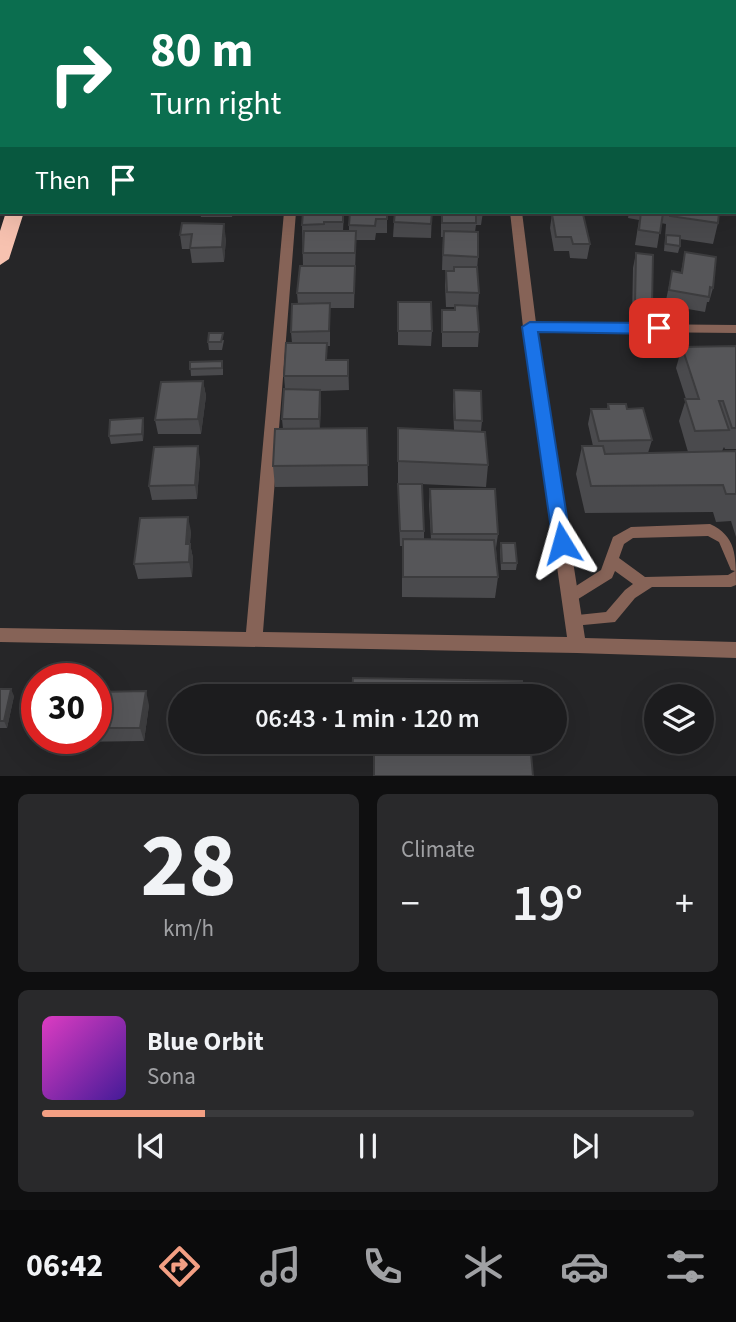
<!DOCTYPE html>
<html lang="en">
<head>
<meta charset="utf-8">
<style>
  :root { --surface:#1c1c1e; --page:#29292b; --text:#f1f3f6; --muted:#a0a1a4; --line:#3a3a3c; --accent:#f39f83 }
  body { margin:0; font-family:"Source Sans 3",sans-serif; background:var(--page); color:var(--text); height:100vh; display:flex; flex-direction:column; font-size:26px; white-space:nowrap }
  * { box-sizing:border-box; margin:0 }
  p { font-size:23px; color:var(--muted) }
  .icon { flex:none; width:38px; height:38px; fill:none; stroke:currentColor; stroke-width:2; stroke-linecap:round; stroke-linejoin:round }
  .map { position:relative; height:776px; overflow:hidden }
  .drawer { display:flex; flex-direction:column; gap:18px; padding:18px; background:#0f0f10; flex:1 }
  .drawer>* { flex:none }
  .banner { position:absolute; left:0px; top:0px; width:737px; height:214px; box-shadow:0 7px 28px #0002,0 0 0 2px var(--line); background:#0b6e4f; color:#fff; overflow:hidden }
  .buttons { position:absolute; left:644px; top:684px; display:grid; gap:14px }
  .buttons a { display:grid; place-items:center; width:70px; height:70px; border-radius:50%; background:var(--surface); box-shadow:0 7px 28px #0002,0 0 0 2px var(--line); font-size:35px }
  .speed { position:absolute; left:21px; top:663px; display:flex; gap:14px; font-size:35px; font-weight:700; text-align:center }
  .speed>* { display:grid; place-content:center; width:91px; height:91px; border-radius:50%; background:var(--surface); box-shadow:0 7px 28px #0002,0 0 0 2px var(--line); line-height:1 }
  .speed .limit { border:10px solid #d22; background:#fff; color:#111 }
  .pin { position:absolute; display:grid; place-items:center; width:60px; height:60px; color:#fff; margin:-30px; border-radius:14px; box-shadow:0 4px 10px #0006 }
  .me { position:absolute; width:77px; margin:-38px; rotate:352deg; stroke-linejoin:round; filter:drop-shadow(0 0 5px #0008) }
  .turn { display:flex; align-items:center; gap:24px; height:147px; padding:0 35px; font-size:32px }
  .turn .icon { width:91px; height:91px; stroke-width:2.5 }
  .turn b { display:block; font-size:49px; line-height:60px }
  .then { display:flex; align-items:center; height:66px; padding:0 35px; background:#0003; gap:14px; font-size:26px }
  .big { font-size:52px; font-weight:600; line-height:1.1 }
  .drawer .tile { flex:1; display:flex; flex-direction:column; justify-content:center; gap:10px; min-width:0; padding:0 24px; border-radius:10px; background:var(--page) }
  .drawer .dial { align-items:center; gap:0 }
  .dial b { font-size:91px; line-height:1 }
  .song { display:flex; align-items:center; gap:21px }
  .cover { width:84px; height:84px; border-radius:10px; background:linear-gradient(135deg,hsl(310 70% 55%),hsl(260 70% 35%)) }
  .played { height:7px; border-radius:4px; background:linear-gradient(90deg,var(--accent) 25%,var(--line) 25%) }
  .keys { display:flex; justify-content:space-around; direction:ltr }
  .heat { display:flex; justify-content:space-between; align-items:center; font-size:38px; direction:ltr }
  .drawer .tiles { flex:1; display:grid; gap:18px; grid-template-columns:1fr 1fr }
  .tile:last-child { grid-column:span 2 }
  .trip { position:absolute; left:168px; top:684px; width:399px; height:70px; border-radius:35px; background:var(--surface); box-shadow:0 7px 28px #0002,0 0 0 2px var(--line); font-weight:600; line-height:70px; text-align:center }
  .dock { display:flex; height:112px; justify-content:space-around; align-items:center; background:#0b0b0c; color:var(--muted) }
  .dock .icon { width:49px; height:49px }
  .dock .active { color:var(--accent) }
  .dock b { font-size:32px; color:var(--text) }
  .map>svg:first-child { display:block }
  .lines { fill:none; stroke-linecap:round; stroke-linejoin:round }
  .lane { fill:#866357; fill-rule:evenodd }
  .street { fill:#866357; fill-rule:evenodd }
  .highway { fill:#f7c2b0; fill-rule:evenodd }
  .wall { fill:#4a4a4d }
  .shaded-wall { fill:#3c3c3e }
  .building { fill:#565659; stroke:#3c3c3e; stroke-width:2 }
  .route { fill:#1a73e8; stroke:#114b97; stroke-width:2 }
</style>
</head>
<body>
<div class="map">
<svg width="736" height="776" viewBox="0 0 736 776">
  <rect width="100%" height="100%" fill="#262628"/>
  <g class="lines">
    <path class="lane" d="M710,524C736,536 736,555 736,585L731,587H652L635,598L615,622L573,626L568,624L566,620L568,616L606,612L625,590L633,584L615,571L612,578L575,601L570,603L565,601L563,597L565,593L601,570L613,537L631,527ZM708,536L719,542L731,570L735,571L728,575L645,577L619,558L624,544L633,538Z"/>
    <path class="street" d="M23,0H33L23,2Z
      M301,0H311V2H301Z
      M493,0H503V2H493Z
      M735,26H736V32H735Z
      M2,68V79H0V69Z
      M284,212H296L263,632L567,637L523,327L510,212H522L536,323L736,325V333L537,331L585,638L736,642V658L577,653L0,642V628L246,632Z"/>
    <path class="highway" d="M55,0H69L54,2Z
      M75,0H89L74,2Z
      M0,168H2L0,183Z
      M6,212H24L9,259L0,265V231Z"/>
  </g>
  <path class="wall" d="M232,0H258V2H232Z
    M336,0H371V2H336Z
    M439,0H477V2H439Z
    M528,0H552V2H528Z
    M689,0H736V16H735V2H690Z
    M200,212H233L232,217H201Z
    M344,212L343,231H349V225L387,212V233H376L375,240H356L354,308H330V346H327V360H348L349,390L320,391L321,404L320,428H367L368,486L275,487L273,466L283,429L282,419L285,389L284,376L292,343L291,332L298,304L297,293L303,266L302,225Z
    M432,212L431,238L393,237L394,222Z
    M441,212H483L481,225H476L475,232L478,257L477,270L479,293L478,307L479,332L478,347H442V310H454L455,307H446L445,285L446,271L454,270H442L443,237H441Z
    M572,212H599V213Z
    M629,212H719L718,223L713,244L680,239V246L678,253L664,251L666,224L661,223L657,248L635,245L639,220L628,218Z
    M552,214L590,244L587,259L570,258L569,251H554L550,228Z
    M182,223L226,239L224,262L192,263L190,249H182L180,235Z
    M685,252L713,288L709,302H707L705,312L665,305L672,271L681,272Z
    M636,253L652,306L649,320L632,318L633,268Z
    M398,302L432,331L431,346L398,345Z
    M224,340L222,350H209L208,342Z
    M736,346V449H725L724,447L722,451H736V537L731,521L716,522L713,512L585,513L576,474L582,446H593L588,424L591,409H607L608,404L652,440L648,453L688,452L679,421L686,399L676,368L682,347Z
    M190,362L223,368V375L191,376Z
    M203,381L206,396L201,434H158L155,420Z
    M454,390L482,421L481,431L488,465L486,487L398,483V428L454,430L453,405Z
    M144,425L143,441L111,444L109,436Z
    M200,460L197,499L152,500L149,486Z
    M398,484L424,531V539H431L429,504L430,489L498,534L496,548L498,577L495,598L402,597V546H400Z
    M191,531L190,544L193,558L192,577L138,579L134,564Z
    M501,543L517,563L516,570H501L500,550Z
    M0,689L14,696L7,728H0Z
    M96,692L149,705L144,741L71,742L69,738H96Z
    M351,742H530L374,750H351Z"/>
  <path class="shaded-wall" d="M224,224L226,239L224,262L222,247Z
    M203,381L206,396L201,434L198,419Z
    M320,390L321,404L319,434V419Z
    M143,418L144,425L143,441L142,434Z
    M198,446L200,460L197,499L195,485Z
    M188,517L191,531L188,559L186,544Z
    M190,544L193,558L192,577L189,562Z
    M11,689L14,696L7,728L4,721Z
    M146,691L149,705L144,741L140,728Z"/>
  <path class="building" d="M644,0H679V1L644,2Z
    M303,212H343V222H324V224L302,225Z
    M350,212H387V219H376L375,226L349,225Z
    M395,212H432L431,224L394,222Z
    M442,212H476V223H442Z
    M641,212L663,213L660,233L639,230Z
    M670,212H719L718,223L670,216Z
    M552,214H583L590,244H573L571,237H556Z
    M182,223L224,224L222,247L190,248L192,234L180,235Z
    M304,231H356L355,253H303Z
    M444,231L478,232V257L443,255Z
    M666,235L680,236V246L666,244Z
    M685,252L716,257L713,288L710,287L709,297L669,290L672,271L682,273Z
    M636,253L653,255L652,306L635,304Z
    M300,266H355L354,293H297Z
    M454,267H477L479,293L447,292L446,271H454Z
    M398,302H431L432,331H398Z
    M330,303L329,331L291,332L292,304Z
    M455,305L477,306L479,332H442V310H455Z
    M209,333H223L221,342H208Z
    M286,343H327L326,360H348V376H284Z
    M736,346V428H732L723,401H719L729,430L695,431L685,399H699L682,347Z
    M222,361V368L190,369V362Z
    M203,381L198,419L155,420L161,382Z
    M284,389L320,390L319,419H282Z
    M454,390L481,391L482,421L455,420Z
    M608,404H626L627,409L643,408L652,440L599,441L591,409H609Z
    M143,418L142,434L109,436L110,420Z
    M367,428L368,465L273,466L275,429Z
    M398,428L485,432L488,465L398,461Z
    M198,446L195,485L149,486L154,447Z
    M582,446H603L605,454L736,451V494H726L723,485L591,486Z
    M398,484H422L424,531H400Z
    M430,489H495L498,534H432Z
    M188,517L186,544H190L189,562L134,564L140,518Z
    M403,539L494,540L498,577H403Z
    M501,543H515L517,563H502Z
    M353,678L522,681L523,696H352Z
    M0,689H11L4,721H0Z
    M146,691L140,728H96V692Z
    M374,742H530L533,776H374Z"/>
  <path class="route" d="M530,322L659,323L666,328L659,334L538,332L571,543L568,548L562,550L555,548L553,543L522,327Z"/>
</svg>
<div class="buttons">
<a><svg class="icon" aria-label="layers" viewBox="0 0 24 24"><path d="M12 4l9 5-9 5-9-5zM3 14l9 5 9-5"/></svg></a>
</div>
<div class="speed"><div class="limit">30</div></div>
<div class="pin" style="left:659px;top:328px;background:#d93025"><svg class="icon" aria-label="arrive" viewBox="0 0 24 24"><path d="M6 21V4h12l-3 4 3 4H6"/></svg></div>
<svg class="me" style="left:562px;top:543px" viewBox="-20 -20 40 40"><path d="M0-17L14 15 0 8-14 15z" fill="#1a73e8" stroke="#fff" stroke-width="4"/></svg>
<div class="trip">06:43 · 1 min · 120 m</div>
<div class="banner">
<div class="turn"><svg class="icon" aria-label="right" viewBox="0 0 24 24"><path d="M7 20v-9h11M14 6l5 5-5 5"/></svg><div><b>80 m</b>Turn right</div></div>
<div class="then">Then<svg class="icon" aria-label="arrive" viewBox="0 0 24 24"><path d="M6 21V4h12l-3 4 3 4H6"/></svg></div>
</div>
</div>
<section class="drawer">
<div class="tiles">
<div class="tile dial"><b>28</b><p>km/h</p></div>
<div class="tile"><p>Climate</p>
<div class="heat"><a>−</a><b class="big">19°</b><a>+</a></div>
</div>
<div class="tile">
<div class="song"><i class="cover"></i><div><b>Blue Orbit</b><p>Sona</p></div></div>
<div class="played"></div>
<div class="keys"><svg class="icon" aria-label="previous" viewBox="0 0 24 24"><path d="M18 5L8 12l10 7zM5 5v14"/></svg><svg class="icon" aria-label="pause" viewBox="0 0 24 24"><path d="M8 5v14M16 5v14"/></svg><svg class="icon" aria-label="next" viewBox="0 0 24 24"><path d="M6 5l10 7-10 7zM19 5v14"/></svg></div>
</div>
</div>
</section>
<nav class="dock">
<b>06:42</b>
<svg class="icon active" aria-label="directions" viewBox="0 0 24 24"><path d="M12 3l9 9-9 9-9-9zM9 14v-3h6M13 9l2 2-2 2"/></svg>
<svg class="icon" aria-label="music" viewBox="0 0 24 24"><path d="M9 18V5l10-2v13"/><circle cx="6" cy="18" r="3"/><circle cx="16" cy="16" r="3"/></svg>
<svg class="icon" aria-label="phone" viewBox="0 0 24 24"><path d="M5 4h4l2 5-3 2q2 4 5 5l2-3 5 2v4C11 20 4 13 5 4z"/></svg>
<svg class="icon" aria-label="climate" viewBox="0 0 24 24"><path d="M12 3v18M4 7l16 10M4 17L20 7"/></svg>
<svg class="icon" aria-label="car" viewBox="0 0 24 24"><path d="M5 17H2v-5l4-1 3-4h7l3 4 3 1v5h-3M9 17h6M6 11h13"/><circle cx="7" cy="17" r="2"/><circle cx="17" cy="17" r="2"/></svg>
<svg class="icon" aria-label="filters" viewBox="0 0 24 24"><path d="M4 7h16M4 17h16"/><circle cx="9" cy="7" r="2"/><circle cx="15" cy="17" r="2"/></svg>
</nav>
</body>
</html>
